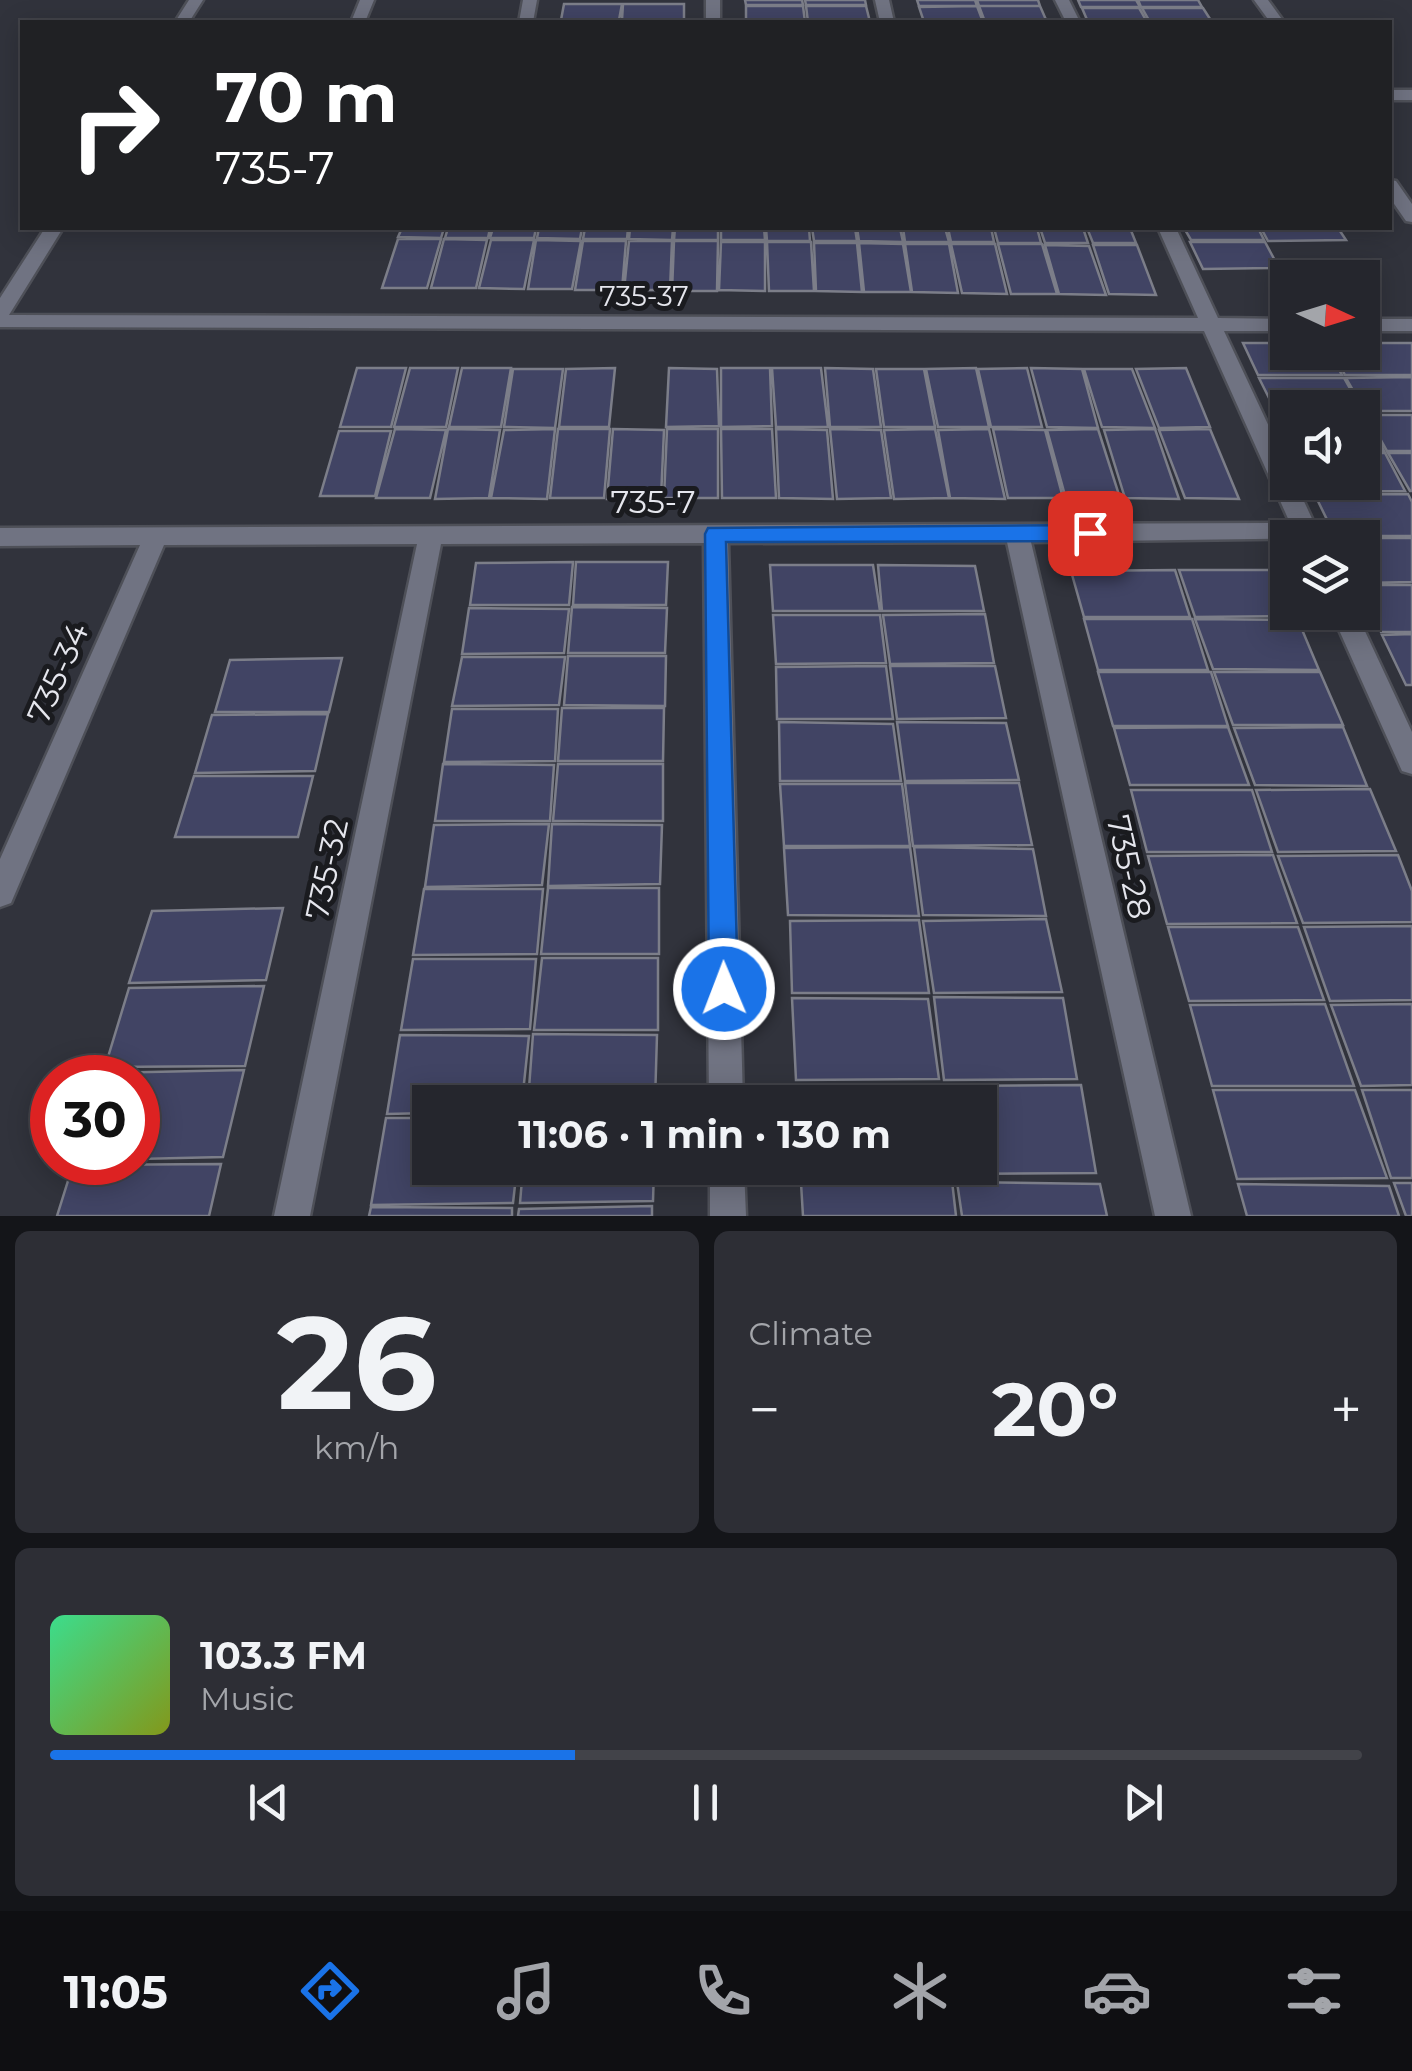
<!DOCTYPE html>
<html lang="en">
<head>
<meta charset="utf-8">
<style>
  :root { --surface:#25262d; --page:#2d2e35; --text:#f1f3f6; --muted:#a3a5aa; --line:#424349; --accent:#1a73e8 }
  body { margin:0; font-family:Montserrat,sans-serif; background:var(--page); color:var(--text); height:100vh; display:flex; flex-direction:column; font-size:38px; white-space:nowrap }
  * { box-sizing:border-box; margin:0 }
  p { font-size:32px; color:var(--muted) }
  .icon { flex:none; width:55px; height:55px; fill:none; stroke:currentColor; stroke-width:2; stroke-linecap:round; stroke-linejoin:round }
  .map { position:relative; height:1216px; overflow:hidden }
  .panel { display:flex; flex-direction:column; gap:15px; padding:15px; background:#141519; flex:1 }
  .panel>* { flex:none }
  .hud { position:absolute; left:20px; top:20px; width:1372px; height:210px; border-radius:0px; box-shadow:0 5px 25px #0003,0 0 0 2px var(--line); background:#202124; color:#fff; overflow:hidden }
  .needle { width:65px; rotate:94deg }
  .buttons { position:absolute; left:1270px; top:260px; display:grid; gap:20px }
  .buttons a { display:grid; place-items:center; width:110px; height:110px; border-radius:0px; background:var(--surface); box-shadow:0 5px 25px #0003,0 0 0 2px var(--line); font-size:50px }
  .speed { position:absolute; left:30px; top:1055px; display:flex; gap:20px; font-size:50px; font-weight:700; text-align:center }
  .speed>* { display:grid; place-content:center; width:130px; height:130px; border-radius:50%; background:var(--surface); box-shadow:0 5px 25px #0003,0 0 0 2px var(--line); line-height:1 }
  .speed .limit { border:15px solid #d22; background:#fff; color:#111 }
  .pin { position:absolute; display:grid; place-items:center; width:85px; height:85px; color:#fff; margin:-42px; border-radius:20px; box-shadow:0 5px 15px #0006 }
  .me { position:absolute; width:110px; margin:-55px; rotate:359deg; stroke-linejoin:round; filter:drop-shadow(0 0 8px #0008) }
  .turn { display:flex; align-items:center; gap:35px; height:210px; padding:0 30px; font-size:45px }
  .turn .icon { width:130px; height:130px; stroke-width:2.5 }
  .turn b { display:block; font-size:70px; line-height:85px }
  .big { font-size:75px; font-weight:700; line-height:1.1 }
  .panel .widget { flex:1; display:flex; flex-direction:column; justify-content:center; gap:15px; min-width:0; padding:0 35px; border-radius:15px; background:var(--page) }
  .panel .dial { align-items:center; gap:0 }
  .dial b { font-size:130px; line-height:1 }
  .song { display:flex; align-items:center; gap:30px }
  .cover { width:120px; height:120px; border-radius:15px; background:linear-gradient(135deg,hsl(150 70% 55%),hsl(70 70% 35%)) }
  .played { height:10px; border-radius:5px; background:linear-gradient(90deg,var(--accent) 40%,var(--line) 40%) }
  .keys { display:flex; justify-content:space-around; direction:ltr }
  .heat { display:flex; justify-content:space-between; align-items:center; font-size:55px; direction:ltr }
  .panel .tiles { flex:1; display:grid; gap:15px; grid-template-columns:1fr 1fr }
  .widget:last-child { grid-column:span 2 }
  .trip { position:absolute; left:412px; top:1085px; width:585px; height:100px; border-radius:0px; background:var(--surface); box-shadow:0 5px 25px #0003,0 0 0 2px var(--line); font-weight:700; line-height:100px; text-align:center }
  .dock { display:flex; height:160px; justify-content:space-around; align-items:center; background:#0f0f12; color:var(--muted) }
  .dock .icon { width:70px; height:70px }
  .dock .active { color:var(--accent) }
  .dock b { font-size:45px; color:var(--text) }
  .map>svg:first-child { display:block }
  .building { fill:#414464; stroke:#7c7e89; stroke-width:2.5 }
  .lines { fill:none; stroke-linecap:round; stroke-linejoin:round }
  .minor-casing { stroke:#4e5058; stroke-width:5 }
  .minor { fill:#707382; fill-rule:evenodd }
  .route { fill:#1a73e8; stroke:#114b97; stroke-width:2.5 }
  .labels { text-anchor:middle; stroke-width:10; stroke-linejoin:round; paint-order:stroke }
  .far-street-label { font-size:28px; fill:#e5e6ed; stroke:#1a1b1f }
  .street-label { font-size:32px; fill:#e5e6ed; stroke:#1a1b1f }
</style>
</head>
<body>
<div class="map">
<svg width="1412" height="1216" viewBox="0 0 1412 1216">
  <rect width="100%" height="100%" fill="#31333c"/>
  <path class="building" d="M745,0H802L803,5H746Z
    M805,0H865L866,5H806Z
    M917,0H975L977,6H919Z
    M977,0H1038L1040,6H979Z
    M1078,0H1136L1140,7H1081Z
    M1138,0H1198L1202,7H1141Z
    M564,4H622L619,20H561Z
    M623,4H684V19L622,20Z
    M746,6H803L805,22H746Z
    M806,6H866L870,22H808Z
    M977,6L983,22H924L919,7Z
    M979,6H1040L1047,22H985Z
    M1082,8H1139L1147,22H1088Z
    M1142,8H1203L1212,22H1150Z
    M402,228H444L441,238L398,237Z
    M448,228H490L488,238H445Z
    M493,228H536L534,238H490Z
    M539,228H582L580,239L537,238Z
    M585,228H628L627,239H583Z
    M630,228H673L672,240L629,239Z
    M675,228H718V240H674Z
    M721,228H764L765,240H721Z
    M766,228H809L810,241H767Z
    M812,228H855L857,241H814Z
    M857,228H900L903,242L859,241Z
    M903,228H945L949,242H905Z
    M948,228H991L994,242H951Z
    M994,228H1037L1041,243H998Z
    M1040,228H1083L1088,243H1045Z
    M1087,228H1130L1136,243H1093Z
    M1184,228H1258L1264,240H1191Z
    M1261,228H1338L1346,240L1268,241Z
    M398,239H441L427,288H382Z
    M444,239L487,240L476,288H431Z
    M491,240H534L524,289L479,288Z
    M536,240L581,241L572,289H528Z
    M583,241H626L622,290H575Z
    M629,241H672L670,290H624Z
    M674,241H718L717,291H672Z
    M721,242H765V291L719,290Z
    M767,242H811L814,291H769Z
    M1190,242H1265L1279,268L1203,269Z
    M814,243H857L862,292L816,291Z
    M859,243L903,244L911,292H864Z
    M905,244H949L958,293L912,292Z
    M951,244H995L1007,294L962,293Z
    M998,244H1042L1057,294H1011Z
    M1045,245L1089,246L1106,295L1059,294Z
    M1093,245H1137L1156,295L1109,294Z
    M1243,343H1288V352H1329L1342,375H1258Z
    M1362,343H1412V375H1345L1333,352H1362Z
    M357,368H406L391,427H340Z
    M410,368H458L446,427H394Z
    M462,368H511L501,427H449Z
    M615,368L609,427H559L566,369Z
    M669,368L717,369L719,426L666,427Z
    M721,368H770L772,426L721,427Z
    M772,368H821L828,427H776Z
    M825,368L873,369L881,427H830Z
    M976,368L989,427H938L926,369Z
    M1027,368L1042,427H991L978,369Z
    M1031,368L1082,369L1098,428L1047,427Z
    M1186,368L1210,427L1159,428L1136,369Z
    M513,369H563L555,428L504,427Z
    M876,369H924L935,427H884Z
    M1084,369H1132L1155,428L1102,427Z
    M1412,377V411H1365L1346,378Z
    M1259,378H1344L1361,408H1288V412H1276Z
    M1362,415H1365L1384,451H1362Z
    M1367,415H1412V451H1387Z
    M395,429L446,430L430,498H376Z
    M448,429L500,430L489,498L435,499Z
    M555,429L547,499L491,498L504,430Z
    M558,429H610L604,498H550Z
    M613,429L664,430L661,498L607,499Z
    M667,429H718V498H664Z
    M721,429H772L776,498H722Z
    M776,429L827,430L833,499L779,498Z
    M830,429L881,430L891,498L837,499Z
    M935,429L949,498L894,499L884,430Z
    M989,429L1005,499L950,498L938,430Z
    M993,429L1045,430L1063,498H1008Z
    M1098,429L1120,498L1066,499L1047,430Z
    M1155,429L1179,499L1125,498L1104,430Z
    M1210,429L1239,499L1185,498L1159,430Z
    M339,431H391L375,496H320Z
    M1362,453H1385L1405,491L1314,492L1309,482H1362Z
    M1388,453H1412V491H1410Z
    M1408,494L1412,502V536H1335L1315,495Z
    M1362,538H1412V582L1362,583Z
    M573,562L569,605H470L476,563Z
    M576,562H668L666,605H573Z
    M770,565H873L880,611H773Z
    M878,565L975,566L984,611H882Z
    M1175,570L1190,617H1084L1071,571Z
    M1179,570H1277L1288,595V612L1297,616L1195,617Z
    M1362,585H1412V632H1381L1362,594Z
    M572,607L667,608L665,653H568Z
    M469,608L569,609L564,653L462,654Z
    M985,614L994,663L890,664L883,615Z
    M773,615H880L886,663L776,664Z
    M1084,619H1192L1208,670H1098Z
    M1195,619L1298,620L1319,670L1213,669Z
    M1412,634V685H1406L1382,635Z
    M568,656H666L665,706L564,705Z
    M462,657H565L559,705L452,706Z
    M342,658L329,712H215L230,660Z
    M886,666L893,719H777L776,667Z
    M890,666H995L1006,718L897,719Z
    M1098,672H1211L1228,726H1113Z
    M1214,672H1320L1343,725H1233Z
    M562,708H664L663,761H558Z
    M452,709H558L555,761L444,762Z
    M328,714L315,771L195,773L212,715Z
    M779,722L893,724L901,781H780Z
    M897,722L1006,723L1019,780L905,781Z
    M1228,727L1249,785H1130L1114,728Z
    M1343,727L1367,786L1255,785L1234,728Z
    M443,764L554,765L550,821H435Z
    M558,764H663V821H553Z
    M194,776H313L298,837H175Z
    M905,783H1019L1032,845L913,846Z
    M780,784H902L910,846H784Z
    M1370,789L1396,851L1278,852L1256,790Z
    M1131,790H1252L1272,852H1147Z
    M549,824L542,885L425,887L434,825Z
    M552,824L662,825L660,884L548,886Z
    M910,847L919,916L788,915L784,848Z
    M914,847L1033,849L1046,916L923,915Z
    M1273,855L1297,923L1167,924L1148,856Z
    M1398,855L1412,891V922L1303,923L1278,856Z
    M548,888H659V954H541Z
    M424,889H543L537,954L413,955Z
    M283,908L266,980L129,983L152,911Z
    M1046,919L1062,992L934,993L923,921Z
    M919,920L929,993H792L790,921Z
    M1412,926V1000L1330,1001L1304,927Z
    M1168,927H1298L1324,1000L1189,1001Z
    M542,958H658V1030H534Z
    M413,959H536L530,1029L401,1030Z
    M264,986L245,1066L105,1067L129,988Z
    M934,997L1063,998L1077,1079L944,1080Z
    M792,998L928,999L939,1079L796,1080Z
    M1325,1004L1354,1086H1212L1190,1005Z
    M1412,1004V1085L1361,1086L1331,1005Z
    M533,1034L657,1035L655,1102H528Z
    M400,1035L529,1036L522,1102H430V1113L387,1114Z
    M244,1070L223,1157L138,1159V1078H101L102,1073Z
    M1081,1085L1096,1173L957,1174L956,1168H980V1102H947L945,1086Z
    M939,1086L941,1102H797L796,1087Z
    M1213,1090H1355L1387,1178L1237,1179Z
    M1362,1090H1412V1178H1391Z
    M386,1118H430V1168H517L513,1203L371,1205Z
    M221,1164L209,1216H57L73,1165Z
    M523,1168H654L653,1201L520,1203Z
    M801,1168H949L950,1174L802,1175Z
    M952,1181L956,1216H803L801,1183Z
    M957,1182L1100,1184L1107,1216H962Z
    M1394,1183H1412V1216H1406Z
    M1238,1184L1389,1186L1399,1216H1247Z
    M652,1206V1216H518L519,1209Z
    M371,1207L512,1208V1216H369Z"/>
  <g class="lines">
    <defs>
      <path id="minor" d="M189,0H203L189,22H175Z
        M360,0H374L365,22H351Z
        M523,0H537L533,22H519Z
        M706,0H720V22H706Z
        M875,0H889L894,22H880Z
        M1055,0H1069L1080,22H1066Z
        M1254,0H1268L1284,22H1270Z
        M1390,90H1412V100H1390Z
        M1390,180L1396,181L1412,204V222L1406,221L1390,198Z
        M45,228H63L9,315L1198,318L1158,228H1176L1218,318L1288,319V331H1224L1288,467V482H1295L1321,538L1031,542L1191,1216H1155L1007,542L728,543L743,1102H709L704,543L441,544L310,1216H274L417,544L164,545L11,903L0,907V859L140,545L0,546V528L1290,523L1204,331L0,327V298Z
        M1362,319H1412V331H1362Z
        M1331,612H1356L1412,732V774L1402,771Z
        M710,1168H744L746,1216H710Z"/>
    </defs>
    <use href="#minor" class="minor-casing"/>
    <use href="#minor" class="minor"/>
  </g>
  <path class="route" d="M1090,525L1100,533L1090,541L726,542L738,989L734,999L724,1003L714,999L709,989L705,534L708,528Z"/>
  <g class="labels">
    <g class="far-street-label">
      <text x="644" y="306">735-37</text>
    </g>
    <g class="street-label">
      <text x="653" y="513">735-7</text>
      <text transform="translate(58 673) rotate(-66)" y="11">735-34</text>
      <text transform="translate(1129 867) rotate(77)" y="11">735-28</text>
      <text transform="translate(327 869) rotate(-78)" y="11">735-32</text>
    </g>
  </g>
</svg>
<div class="buttons">
<a><svg class="needle" viewBox="-14 -14 28 28"><path d="M0-13l5 13h-10z" fill="#e53935"/><path d="M0 13l5-13h-10z" fill="#a3a5aa"/></svg></a>
<a><svg class="icon" aria-label="sound" viewBox="0 0 24 24"><path d="M4 9h4l5-4v14l-5-4H4zM17 9q2 3 0 6"/></svg></a>
<a><svg class="icon" aria-label="layers" viewBox="0 0 24 24"><path d="M12 4l9 5-9 5-9-5zM3 14l9 5 9-5"/></svg></a>
</div>
<div class="speed"><div class="limit">30</div></div>
<div class="pin" style="left:1090px;top:533px;background:#d93025"><svg class="icon" aria-label="arrive" viewBox="0 0 24 24"><path d="M6 21V4h12l-3 4 3 4H6"/></svg></div>
<svg class="me" style="left:724px;top:989px" viewBox="-20 -20 40 40"><circle r="17" fill="#1a73e8" stroke="#fff" stroke-width="3"/><path d="M0-11L8 9 0 5-8 9z" fill="#fff"/></svg>
<div class="trip">11:06 · 1 min · 130 m</div>
<div class="hud">
<div class="turn"><svg class="icon" aria-label="right" viewBox="0 0 24 24"><path d="M7 20v-9h11M14 6l5 5-5 5"/></svg><div><b>70 m</b>735-7</div></div>
</div>
</div>
<section class="panel">
<div class="tiles">
<div class="widget dial"><b>26</b><p>km/h</p></div>
<div class="widget"><p>Climate</p>
<div class="heat"><a>−</a><b class="big">20°</b><a>+</a></div>
</div>
<div class="widget">
<div class="song"><i class="cover"></i><div><b>103.3 FM</b><p>Music</p></div></div>
<div class="played"></div>
<div class="keys"><svg class="icon" aria-label="previous" viewBox="0 0 24 24"><path d="M18 5L8 12l10 7zM5 5v14"/></svg><svg class="icon" aria-label="pause" viewBox="0 0 24 24"><path d="M8 5v14M16 5v14"/></svg><svg class="icon" aria-label="next" viewBox="0 0 24 24"><path d="M6 5l10 7-10 7zM19 5v14"/></svg></div>
</div>
</div>
</section>
<nav class="dock">
<b>11:05</b>
<svg class="icon active" aria-label="directions" viewBox="0 0 24 24"><path d="M12 3l9 9-9 9-9-9zM9 14v-3h6M13 9l2 2-2 2"/></svg>
<svg class="icon" aria-label="music" viewBox="0 0 24 24"><path d="M9 18V5l10-2v13"/><circle cx="6" cy="18" r="3"/><circle cx="16" cy="16" r="3"/></svg>
<svg class="icon" aria-label="phone" viewBox="0 0 24 24"><path d="M5 4h4l2 5-3 2q2 4 5 5l2-3 5 2v4C11 20 4 13 5 4z"/></svg>
<svg class="icon" aria-label="climate" viewBox="0 0 24 24"><path d="M12 3v18M4 7l16 10M4 17L20 7"/></svg>
<svg class="icon" aria-label="car" viewBox="0 0 24 24"><path d="M5 17H2v-5l4-1 3-4h7l3 4 3 1v5h-3M9 17h6M6 11h13"/><circle cx="7" cy="17" r="2"/><circle cx="17" cy="17" r="2"/></svg>
<svg class="icon" aria-label="filters" viewBox="0 0 24 24"><path d="M4 7h16M4 17h16"/><circle cx="9" cy="7" r="2"/><circle cx="15" cy="17" r="2"/></svg>
</nav>
</body>
</html>
